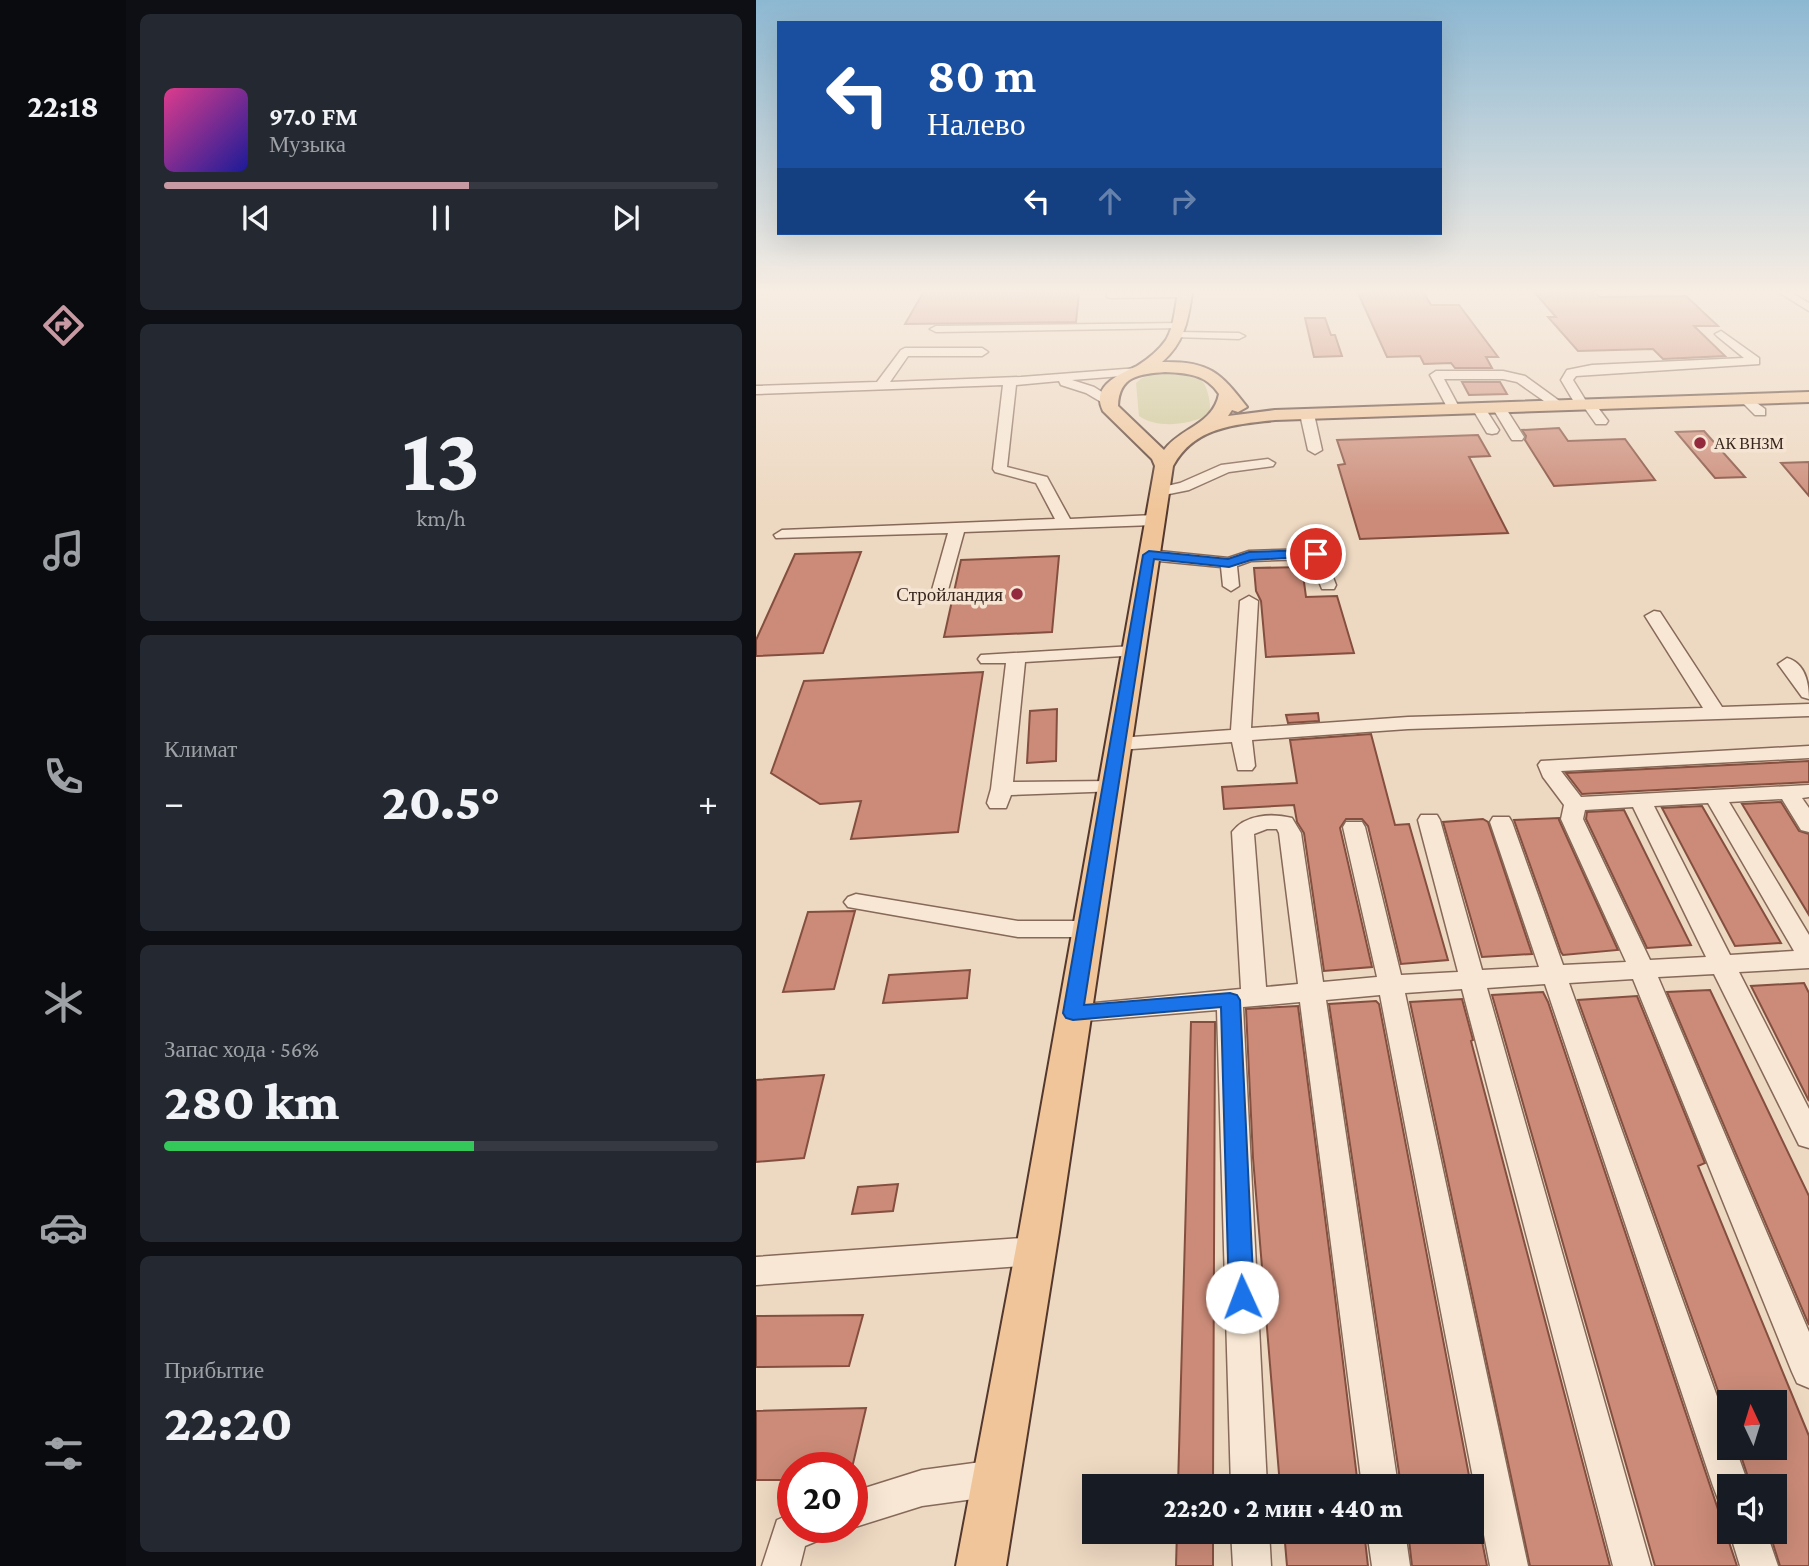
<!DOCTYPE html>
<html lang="ru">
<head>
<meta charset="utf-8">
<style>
  :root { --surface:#171b24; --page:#242831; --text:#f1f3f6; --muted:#9ea1a6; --line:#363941; --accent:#c799a3 }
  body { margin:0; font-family:"Crimson Pro",serif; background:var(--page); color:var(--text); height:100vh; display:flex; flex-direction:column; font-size:26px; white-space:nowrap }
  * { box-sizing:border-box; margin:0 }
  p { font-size:23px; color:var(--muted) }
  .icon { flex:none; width:38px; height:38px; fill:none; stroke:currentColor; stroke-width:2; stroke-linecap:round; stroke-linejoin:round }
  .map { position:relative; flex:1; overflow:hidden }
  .drawer { display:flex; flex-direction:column; gap:14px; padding:14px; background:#0d0f14; width:630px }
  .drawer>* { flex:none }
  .guide { position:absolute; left:21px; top:21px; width:665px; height:214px; border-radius:0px; box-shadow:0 7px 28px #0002; background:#1a4fa0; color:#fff; overflow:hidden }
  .needle { width:46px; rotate:356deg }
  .controls { position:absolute; left:961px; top:1390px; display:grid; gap:14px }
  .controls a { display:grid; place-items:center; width:70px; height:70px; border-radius:0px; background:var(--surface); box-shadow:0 7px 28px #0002; font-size:35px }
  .speed { position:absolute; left:21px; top:1452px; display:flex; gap:14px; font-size:35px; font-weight:700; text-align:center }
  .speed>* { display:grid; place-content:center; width:91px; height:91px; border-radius:50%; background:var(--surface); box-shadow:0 7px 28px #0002; line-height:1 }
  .speed .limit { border:10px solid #d22; background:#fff; color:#111 }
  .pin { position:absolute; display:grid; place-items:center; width:60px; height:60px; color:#fff; margin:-30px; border:4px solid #fff; border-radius:50%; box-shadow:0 2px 7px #0007 }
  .me { position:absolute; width:77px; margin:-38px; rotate:358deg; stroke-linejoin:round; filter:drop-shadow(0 0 5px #0008) }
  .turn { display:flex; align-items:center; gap:24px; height:147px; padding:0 35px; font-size:32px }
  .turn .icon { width:91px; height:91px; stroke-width:2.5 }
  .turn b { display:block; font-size:49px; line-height:60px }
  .lanes { display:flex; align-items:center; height:66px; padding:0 35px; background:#0003; justify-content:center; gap:35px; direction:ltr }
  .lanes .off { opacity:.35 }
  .big { font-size:52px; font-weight:800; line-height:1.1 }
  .drawer .widget { flex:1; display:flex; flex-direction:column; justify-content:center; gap:10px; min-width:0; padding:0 24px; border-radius:10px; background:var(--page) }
  .drawer .dial { align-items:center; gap:0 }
  .dial b { font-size:91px; line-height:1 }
  .song { display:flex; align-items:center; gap:21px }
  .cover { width:84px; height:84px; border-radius:10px; background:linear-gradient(135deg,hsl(330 70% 55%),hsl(240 70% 35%)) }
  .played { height:7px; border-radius:4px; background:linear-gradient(90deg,var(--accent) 55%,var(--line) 55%) }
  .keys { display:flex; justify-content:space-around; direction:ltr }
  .heat { display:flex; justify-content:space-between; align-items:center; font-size:38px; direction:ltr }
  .charge { height:10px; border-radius:5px; background:linear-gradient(90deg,#34c759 56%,var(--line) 0) }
  .trip { position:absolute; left:326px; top:1474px; width:402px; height:70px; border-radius:0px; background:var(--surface); box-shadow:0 7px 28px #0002; font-weight:800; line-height:70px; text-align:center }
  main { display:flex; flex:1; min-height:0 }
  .tabs { display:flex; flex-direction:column; width:126px; justify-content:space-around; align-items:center; background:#090b0e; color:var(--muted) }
  .tabs .icon { width:49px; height:49px }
  .tabs .active { color:var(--accent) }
  .tabs b { font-size:32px; color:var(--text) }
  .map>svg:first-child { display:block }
  .green { fill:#cbc795 }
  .building { fill:#cb8b78; stroke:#854f3f; stroke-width:2 }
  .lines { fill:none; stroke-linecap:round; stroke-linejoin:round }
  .minor-casing { stroke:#866959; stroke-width:3 }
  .major-casing { stroke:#54382d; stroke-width:4 }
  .minor { fill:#f8e7d4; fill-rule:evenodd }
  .major { fill:#f0c599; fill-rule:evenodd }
  .route { fill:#1a73e8; stroke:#114b97; stroke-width:2 }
  .poi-dot { fill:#942a3e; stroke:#f5e4d1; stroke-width:2.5 }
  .labels { text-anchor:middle; stroke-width:7; stroke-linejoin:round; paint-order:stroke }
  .far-poi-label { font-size:16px; fill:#36251d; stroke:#f5e4d1; text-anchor:start }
  .poi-label { font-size:19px; fill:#36251d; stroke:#f5e4d1; text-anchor:end }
</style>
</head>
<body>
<main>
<nav class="tabs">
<b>22:18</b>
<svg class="icon active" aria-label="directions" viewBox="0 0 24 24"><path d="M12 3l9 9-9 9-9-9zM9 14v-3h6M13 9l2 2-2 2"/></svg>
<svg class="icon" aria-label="music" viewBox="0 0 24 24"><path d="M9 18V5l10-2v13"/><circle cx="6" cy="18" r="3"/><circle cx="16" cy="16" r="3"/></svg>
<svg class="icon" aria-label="phone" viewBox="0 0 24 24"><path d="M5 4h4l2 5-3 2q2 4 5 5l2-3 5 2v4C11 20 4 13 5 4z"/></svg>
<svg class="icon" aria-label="climate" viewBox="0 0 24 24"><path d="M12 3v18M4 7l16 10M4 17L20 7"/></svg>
<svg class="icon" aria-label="car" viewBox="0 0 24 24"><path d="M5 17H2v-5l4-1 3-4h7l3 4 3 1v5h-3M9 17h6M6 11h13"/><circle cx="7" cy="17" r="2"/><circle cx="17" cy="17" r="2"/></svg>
<svg class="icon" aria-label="filters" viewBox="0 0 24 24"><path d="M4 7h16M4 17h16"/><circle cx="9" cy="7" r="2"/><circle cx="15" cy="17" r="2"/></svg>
</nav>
<section class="drawer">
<div class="widget">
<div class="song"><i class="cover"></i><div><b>97.0 FM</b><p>Музыка</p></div></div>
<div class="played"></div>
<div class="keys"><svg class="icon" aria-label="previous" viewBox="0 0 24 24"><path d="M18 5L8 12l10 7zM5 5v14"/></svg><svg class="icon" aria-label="pause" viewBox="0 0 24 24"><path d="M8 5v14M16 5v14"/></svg><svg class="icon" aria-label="next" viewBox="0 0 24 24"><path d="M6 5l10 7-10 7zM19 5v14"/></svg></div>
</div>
<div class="widget dial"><b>13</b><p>km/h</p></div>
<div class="widget"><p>Климат</p>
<div class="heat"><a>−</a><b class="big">20.5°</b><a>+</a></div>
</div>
<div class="widget"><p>Запас хода · 56%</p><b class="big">280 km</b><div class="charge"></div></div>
<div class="widget"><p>Прибытие</p><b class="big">22:20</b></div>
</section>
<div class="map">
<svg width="1053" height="1566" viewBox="0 0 1053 1566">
  <rect width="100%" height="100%" fill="#edd8c1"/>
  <path class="green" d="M407,372C433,371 448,371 453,398C454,405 455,408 452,415C432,425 402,429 383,416L380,383L386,378Z"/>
  <path class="building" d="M167,293H323L320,322L149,324Z
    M602,293H668L675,305H703L742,357H730L736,368H699L695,363L668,364L664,356L631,357Z
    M779,293H839L844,297L930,296L962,326H938L969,356L907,359L897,349L822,351L792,317H800Z
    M549,318H569L575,335H579L586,356L558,357Z
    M706,382H744L751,394L713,395Z
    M803,428L812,441L869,439L899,480L798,486L769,440L770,436L766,430Z
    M948,431L989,477L959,478L920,432Z
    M722,435L734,456L713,457L752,533L604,539L582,465L589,464L581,440Z
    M1053,462V496L1025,463Z
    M105,552L67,653L0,656V640L39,554Z
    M303,556L296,632L188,637L205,560Z
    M546,567L550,597L581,596L598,653L510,657L505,601L500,591L498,568Z
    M227,672L202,832L95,839L105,801L64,804L15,773L48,681Z
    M301,709L300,761L271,763L274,711Z
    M562,713L563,721L532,723L530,715Z
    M615,734L639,825L653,824L692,960L645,964L612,826L606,819H590L584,828L616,967L568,971L548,833L541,822L538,805L468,809L466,787L541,783L534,740Z
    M1053,761V782L826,794L810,773Z
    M1025,802L1043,831L1053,834V915L986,804Z
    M946,806L1025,943L979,946L906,808Z
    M868,810L935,945L891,948L830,819L831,812Z
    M803,818V820L862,950L807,955L805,952L758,820Z
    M727,819L732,822L776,954L726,957L687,822Z
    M99,911L78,989L27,992L52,912Z
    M214,970L211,998L127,1003L133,975Z
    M1048,983L1053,993V1101L995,986Z
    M954,990L1053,1196V1325L911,992Z
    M787,992L792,1002L981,1566H899L736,995Z
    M881,996L949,1163L942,1166L1053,1436V1566H1024L1013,1531H1018V1486H995L982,1447H1018V1402H966L822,1000Z
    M706,999L717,1040L715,1041L854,1566H774L654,1002Z
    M620,1001L623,1004L715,1486H645L573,1004Z
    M542,1006L577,1280L602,1486H524L497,1158L490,1009Z
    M435,1022H459L457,1486H422Z
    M68,1075L48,1158L0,1162V1080Z
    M142,1184L137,1211L96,1214L102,1187Z
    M107,1315L93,1366L0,1367V1316Z
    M110,1408L96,1468H37V1480H0V1411Z
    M421,1531H457V1566H420Z
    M528,1531H608L612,1566H531Z
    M652,1531H724L731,1566H656Z"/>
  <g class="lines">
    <defs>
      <path id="minor" d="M351,293H433L434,294L429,297L355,298L351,297Z
        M1024,293H1036L1053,303V311Z
        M428,323L430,325L424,328L180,332L174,329L180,326Z
        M965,331L1003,358V364L820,376L817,380L830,401H837L852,421L850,424H840L828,407H821L805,380L811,370L836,365L988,358L961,336L959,334Z
        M422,332L483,333L489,336L483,339L418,337L416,335Z
        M149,348H226L232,352L226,356H152L134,382L265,377L382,368L384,371L378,375L316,380L338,387L357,399L358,402L352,406L330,393L305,385L303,381L260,385L251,467L291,477L314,519L398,515L406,520L398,525L208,532L192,590L184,595L176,590L192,533L20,538L18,535L26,530L299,519L280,483L239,472L237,469L247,385L0,394V386L121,382L145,350Z
        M747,371L769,376L809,405L803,409L798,408L761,382L747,379H688L704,409L698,413L692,409L674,375L680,371Z
        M990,395L1009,409V415H999L986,402V396Z
        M742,403L747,404L768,437L766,440H756L754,437L736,407Z
        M722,404L727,405L743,430L741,433L736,434L731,433L716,408Z
        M551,410L558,414L566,450L559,454L552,450L544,414Z
        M512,459L519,463L517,466L473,472L433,490L403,496L396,492L398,489L424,483L465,465Z
        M560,549L568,554L580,585L578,589H566L554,559L495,561L481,566L483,586L475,591L467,586L465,567L393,560L385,555L393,550L472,558L493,551Z
        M493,596L502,601L495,728L652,717L947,708L889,616L898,611L904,612L966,707L1053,704V716L652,729L496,740L499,766L496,770H482L476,742L362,750L355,748L352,744L355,740L362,738L475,730L484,601Z
        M377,646L386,651L383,655L269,662L257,782L355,781L362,783L366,787L362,791L255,795L250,808H234L231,803L235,789L250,663H225L222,659L225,655Z
        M1031,658C1049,663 1053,683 1053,699L1046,697L1022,664Z
        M1053,746V758L805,771L825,797L1053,785V797L1046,798L1053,808V832L1045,830L1026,799L973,802L1053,935V968L983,972L1053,1109V1148L1043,1145L958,974L902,977L1053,1332V1388L1041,1383L1036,1372L877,979L813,983L973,1430V1447H979L993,1486H973V1503L962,1499L957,1486L789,984L731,988L895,1566H857L706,989L649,993L772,1566H734L624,995L570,1000L642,1486H606L544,1002L487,1007L511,1486H475L461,1010L317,1022L308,1020L304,1013L308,1006L485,989L476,832C489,814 516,813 536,818L545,833L567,982L621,977L587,827L590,822H606L609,827L645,975L702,972L662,820L665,815H681L684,820L726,970L783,967L734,822L737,817H753L756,822L807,965L870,962L805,819L808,805L787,777L782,765L785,761ZM952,803L1038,951L974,955L898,806ZM877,807L950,957L894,960L827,819L829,810ZM511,829H521L523,833L542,984L510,987L498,834Z
        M100,894L262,921H331L340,923L343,929L340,935L331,937H262L92,907L88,902L92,897Z
        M280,1237L291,1241L296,1251L291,1261L280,1265L0,1285V1257Z
        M240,1460L253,1465L258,1478L253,1491L240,1496L166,1506L96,1528H95L96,1492L166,1470Z
        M37,1513V1528H66L61,1541L49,1546L44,1566H6L21,1520Z
        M973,1530L1010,1531L1022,1566H984Z
        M475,1531H513L515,1566H477Z
        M611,1531H649L654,1566H616Z"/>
      <path id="major" d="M422,293H436C432,321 428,343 406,362C453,361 464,372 491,407L482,412L476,410L472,416L519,410L1053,392V402L519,420C479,425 439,426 417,466L303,1232L250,1566H200L263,1232L399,466L396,459L347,411C334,385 365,374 381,366C391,360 403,350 410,340C418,327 419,308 422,293ZM409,372C431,373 450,374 463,394C457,425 425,427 408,450L362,406C363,376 383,374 409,372Z"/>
    </defs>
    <use href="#minor" class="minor-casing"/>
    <use href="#major" class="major-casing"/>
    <use href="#minor" class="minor"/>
    <use href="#major" class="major"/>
  </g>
  <linearGradient id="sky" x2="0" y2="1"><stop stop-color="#8db8d2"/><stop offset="0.57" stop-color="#f7ede3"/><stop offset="1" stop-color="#f7ede3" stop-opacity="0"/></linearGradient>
  <rect width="1053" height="512" fill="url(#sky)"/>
  <path class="route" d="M560,550L564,551V556L495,560L473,567L398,559L328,1005L474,993L481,995L484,1000L498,1297L494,1304L486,1308L477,1304L473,1297L465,1007L317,1020L310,1018L307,1013L387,555L393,551L472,559L493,552Z"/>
  <g class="poi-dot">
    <circle cx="944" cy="443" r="7"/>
    <circle cx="261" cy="594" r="7"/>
  </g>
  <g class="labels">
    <g class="far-poi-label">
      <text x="958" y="449">АК ВНЗМ</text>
    </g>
    <g class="poi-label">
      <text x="247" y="601">Стройландия</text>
    </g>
  </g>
</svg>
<div class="controls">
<a><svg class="needle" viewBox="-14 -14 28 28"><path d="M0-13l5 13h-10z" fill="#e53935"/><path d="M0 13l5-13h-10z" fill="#9ea1a6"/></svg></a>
<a><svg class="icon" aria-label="sound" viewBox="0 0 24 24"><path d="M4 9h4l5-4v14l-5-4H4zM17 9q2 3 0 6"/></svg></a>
</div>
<div class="speed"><div class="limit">20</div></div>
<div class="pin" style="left:560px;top:554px;background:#d93025"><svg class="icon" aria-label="arrive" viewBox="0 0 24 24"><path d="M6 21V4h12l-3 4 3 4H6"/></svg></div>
<svg class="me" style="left:486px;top:1297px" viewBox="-20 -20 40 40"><circle r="19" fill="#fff"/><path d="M0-13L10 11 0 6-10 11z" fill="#1a73e8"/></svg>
<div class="trip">22:20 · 2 мин · 440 m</div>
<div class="guide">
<div class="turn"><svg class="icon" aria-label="left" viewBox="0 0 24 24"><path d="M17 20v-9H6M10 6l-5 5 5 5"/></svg><div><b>80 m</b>Налево</div></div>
<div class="lanes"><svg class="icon" aria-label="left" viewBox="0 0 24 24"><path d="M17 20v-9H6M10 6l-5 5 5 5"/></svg><svg class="icon off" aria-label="ahead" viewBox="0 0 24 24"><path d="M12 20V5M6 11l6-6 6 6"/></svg><svg class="icon off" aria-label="right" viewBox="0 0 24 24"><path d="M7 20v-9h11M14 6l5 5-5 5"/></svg></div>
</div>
</div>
</main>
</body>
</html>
